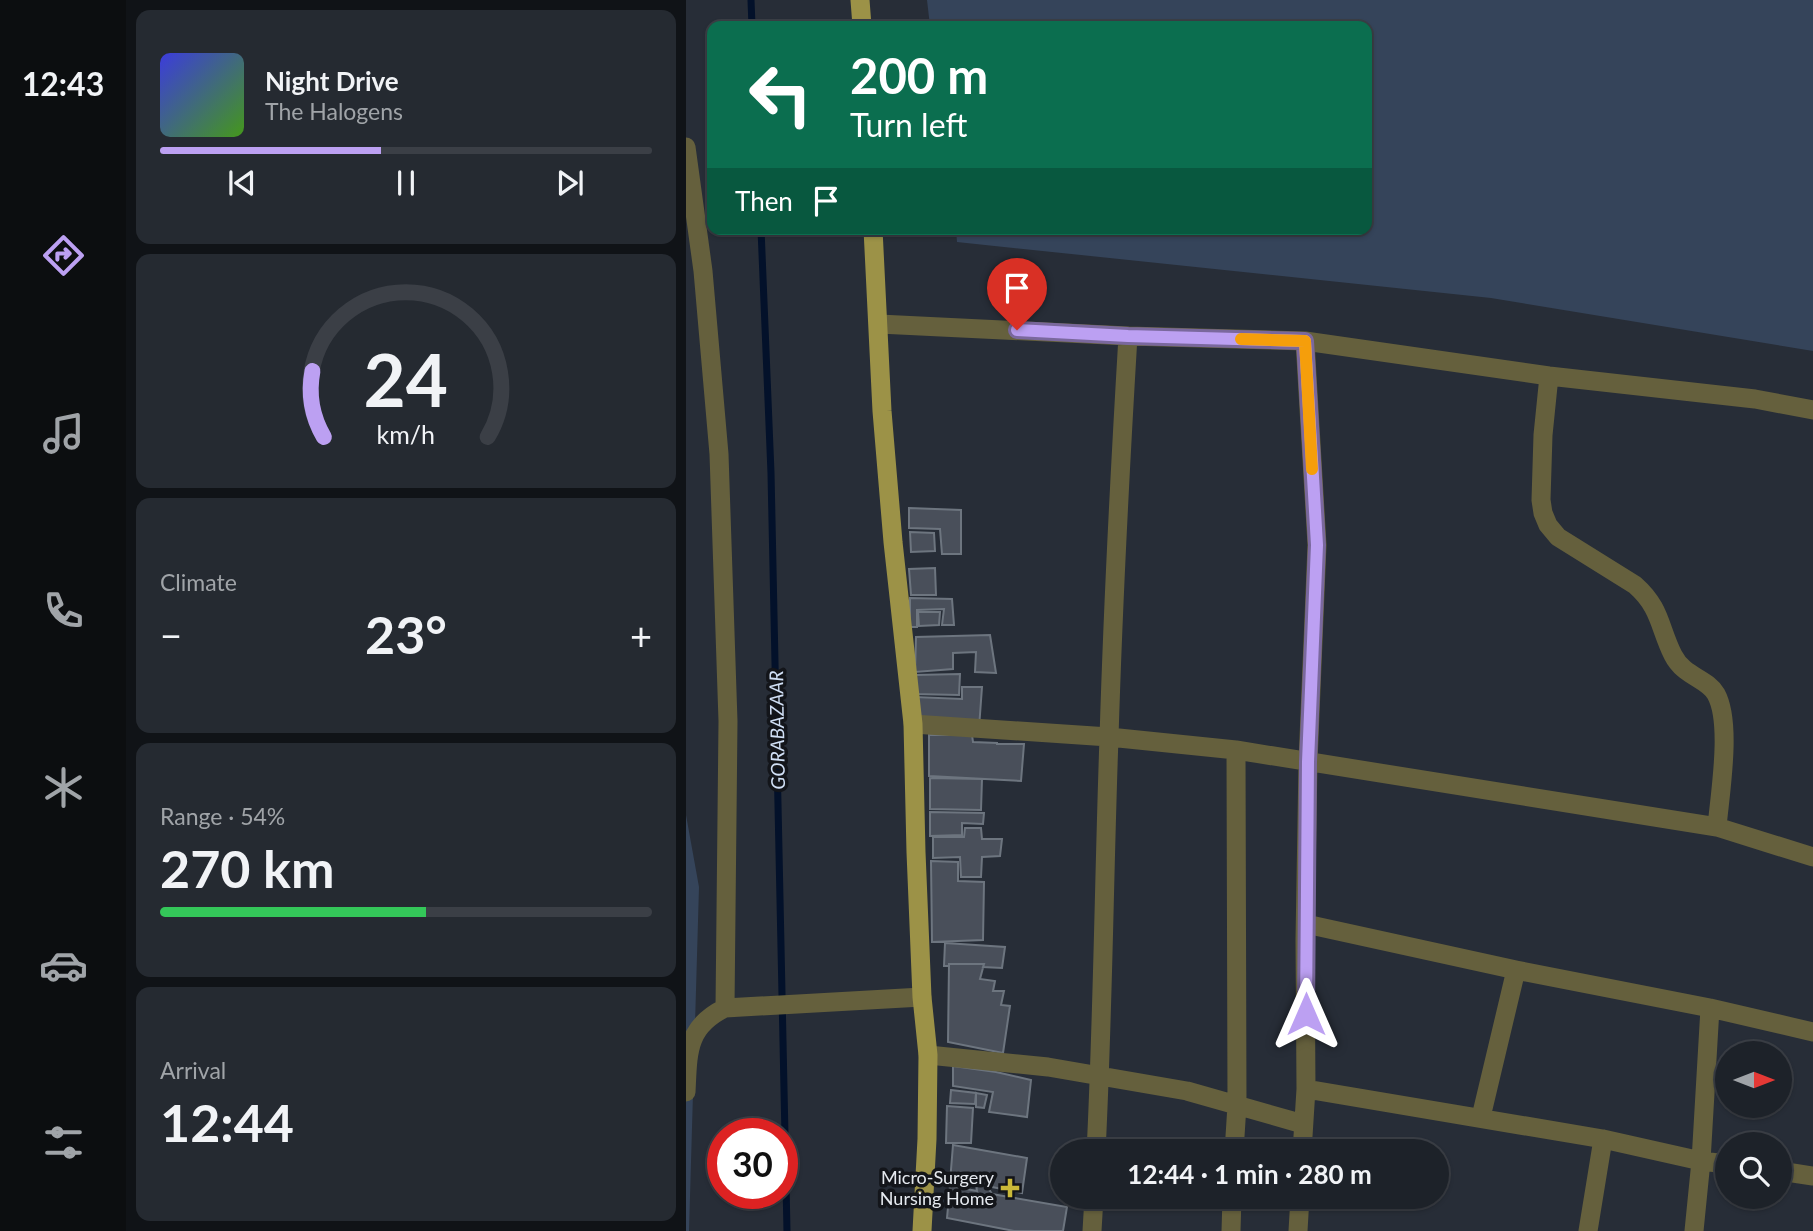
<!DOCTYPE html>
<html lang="en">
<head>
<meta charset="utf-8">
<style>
  :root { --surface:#1d2229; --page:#252a31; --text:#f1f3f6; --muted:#a0a4a8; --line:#3b3f46; --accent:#bca0f2 }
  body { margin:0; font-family:Lato,sans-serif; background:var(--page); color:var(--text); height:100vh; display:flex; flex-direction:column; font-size:26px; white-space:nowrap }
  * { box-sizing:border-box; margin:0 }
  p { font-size:23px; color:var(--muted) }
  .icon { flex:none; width:38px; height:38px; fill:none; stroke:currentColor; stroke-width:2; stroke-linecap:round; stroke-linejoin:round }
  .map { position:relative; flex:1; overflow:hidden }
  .details { display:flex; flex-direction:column; gap:10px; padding:10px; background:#101317; width:560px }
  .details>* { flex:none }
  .guide { position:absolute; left:21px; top:21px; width:665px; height:214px; border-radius:14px; box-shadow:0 2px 5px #0004,0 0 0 2px var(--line); background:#0b6e4f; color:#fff; overflow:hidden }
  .needle { width:46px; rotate:90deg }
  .fabs { position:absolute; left:1029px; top:1041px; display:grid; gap:14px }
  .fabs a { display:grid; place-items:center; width:77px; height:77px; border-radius:50%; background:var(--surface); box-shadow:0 2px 5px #0004,0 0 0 2px var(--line); font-size:35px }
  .speed { position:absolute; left:21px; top:1118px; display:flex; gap:14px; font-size:35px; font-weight:700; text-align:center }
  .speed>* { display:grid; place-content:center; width:91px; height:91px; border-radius:50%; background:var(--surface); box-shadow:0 2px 5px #0004,0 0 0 2px var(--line); line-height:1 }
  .speed .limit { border:10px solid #d22; background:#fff; color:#111 }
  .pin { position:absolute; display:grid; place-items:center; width:60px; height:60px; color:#fff; margin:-72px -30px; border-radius:50% 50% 50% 0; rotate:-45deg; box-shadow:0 0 7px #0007 }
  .pin .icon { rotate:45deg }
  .me { position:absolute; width:77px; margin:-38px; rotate:0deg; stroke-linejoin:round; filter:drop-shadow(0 0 5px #0008) }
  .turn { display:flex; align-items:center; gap:24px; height:147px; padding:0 28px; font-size:32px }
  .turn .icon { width:91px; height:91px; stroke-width:2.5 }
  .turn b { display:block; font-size:49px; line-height:60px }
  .then { display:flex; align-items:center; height:66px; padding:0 28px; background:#0003; gap:14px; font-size:26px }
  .big { font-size:52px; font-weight:700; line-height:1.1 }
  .details .widget { flex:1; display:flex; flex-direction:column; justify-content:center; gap:10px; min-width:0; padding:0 24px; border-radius:14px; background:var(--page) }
  .details .dial { align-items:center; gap:0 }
  .dial svg { height:182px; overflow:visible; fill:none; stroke:var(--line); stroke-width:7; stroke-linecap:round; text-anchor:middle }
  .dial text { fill:var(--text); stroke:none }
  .song { display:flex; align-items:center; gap:21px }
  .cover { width:84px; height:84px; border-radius:10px; background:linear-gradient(135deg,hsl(240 70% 55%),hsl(100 70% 35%)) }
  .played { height:7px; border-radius:4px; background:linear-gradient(90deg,var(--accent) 45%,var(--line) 45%) }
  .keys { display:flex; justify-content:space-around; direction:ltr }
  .heat { display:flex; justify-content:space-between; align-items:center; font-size:38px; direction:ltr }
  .charge { height:10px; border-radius:5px; background:linear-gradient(90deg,#34c759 54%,var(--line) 0) }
  .trip { position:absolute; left:364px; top:1139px; width:399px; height:70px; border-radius:35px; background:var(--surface); box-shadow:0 2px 5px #0004,0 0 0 2px var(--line); font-weight:700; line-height:70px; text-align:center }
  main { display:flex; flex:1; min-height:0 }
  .tabs { display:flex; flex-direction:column; width:126px; justify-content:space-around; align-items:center; background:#0c0e10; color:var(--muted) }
  .tabs .icon { width:49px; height:49px }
  .tabs .active { color:var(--accent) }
  .tabs b { font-size:32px; color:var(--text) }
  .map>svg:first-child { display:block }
  .green { fill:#35445a }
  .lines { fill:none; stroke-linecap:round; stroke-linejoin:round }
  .stream { stroke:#03112a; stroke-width:7 }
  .building { fill:#494f5a; stroke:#6d757f; stroke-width:2 }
  .minor { stroke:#65603d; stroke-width:19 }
  .primary { stroke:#9c9247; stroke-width:19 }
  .route-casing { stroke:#7a689d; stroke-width:18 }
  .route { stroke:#bca0f2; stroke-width:12 }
  .slow { stroke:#f59e0b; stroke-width:12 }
  .poi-dot { fill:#cbba39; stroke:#13151a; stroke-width:2.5 }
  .labels { text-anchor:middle; stroke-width:7; stroke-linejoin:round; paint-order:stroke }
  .poi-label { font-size:18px; fill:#e5e9ef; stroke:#13151a; text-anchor:end }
  .water-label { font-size:19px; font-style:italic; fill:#d1e0f6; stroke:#13151a }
</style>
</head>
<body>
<main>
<nav class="tabs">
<b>12:43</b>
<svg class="icon active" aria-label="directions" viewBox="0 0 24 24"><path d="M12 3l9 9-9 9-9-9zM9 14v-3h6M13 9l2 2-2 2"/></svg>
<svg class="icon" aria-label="music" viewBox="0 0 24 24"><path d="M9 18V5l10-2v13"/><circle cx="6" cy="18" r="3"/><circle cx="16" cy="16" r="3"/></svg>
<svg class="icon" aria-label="phone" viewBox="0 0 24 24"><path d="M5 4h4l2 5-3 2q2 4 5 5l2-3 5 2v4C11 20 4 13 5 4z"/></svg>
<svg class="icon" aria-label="climate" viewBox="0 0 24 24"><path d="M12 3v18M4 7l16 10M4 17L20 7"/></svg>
<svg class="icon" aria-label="car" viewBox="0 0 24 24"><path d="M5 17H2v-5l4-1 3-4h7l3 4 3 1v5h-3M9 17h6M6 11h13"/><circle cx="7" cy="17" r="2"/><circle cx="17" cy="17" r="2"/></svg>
<svg class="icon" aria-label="filters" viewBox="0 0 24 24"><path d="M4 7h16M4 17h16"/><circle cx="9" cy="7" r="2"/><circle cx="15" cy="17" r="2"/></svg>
</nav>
<section class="details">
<div class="widget">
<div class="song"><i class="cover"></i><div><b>Night Drive</b><p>The Halogens</p></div></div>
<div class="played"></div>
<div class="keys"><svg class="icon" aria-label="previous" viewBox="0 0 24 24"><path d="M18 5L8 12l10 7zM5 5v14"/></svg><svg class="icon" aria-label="pause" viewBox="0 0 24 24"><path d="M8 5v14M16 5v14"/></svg><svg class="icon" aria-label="next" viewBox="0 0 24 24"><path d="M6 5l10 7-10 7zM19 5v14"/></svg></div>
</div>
<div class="widget dial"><svg viewBox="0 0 100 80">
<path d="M14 69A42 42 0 1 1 86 69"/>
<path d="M14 69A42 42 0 0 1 9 40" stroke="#bca0f2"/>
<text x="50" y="56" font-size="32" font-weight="700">24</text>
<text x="50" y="72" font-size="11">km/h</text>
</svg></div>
<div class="widget"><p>Climate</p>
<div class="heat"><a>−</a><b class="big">23°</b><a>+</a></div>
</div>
<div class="widget"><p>Range · 54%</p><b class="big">270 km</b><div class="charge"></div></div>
<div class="widget"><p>Arrival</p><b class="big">12:44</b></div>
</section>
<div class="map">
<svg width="1127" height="1231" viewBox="0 0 1127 1231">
  <rect width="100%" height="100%" fill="#272d37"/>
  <path class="green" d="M241,0H1127V351L805,298L271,242L270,229H681V26H244Z
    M0,815L13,887L3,1231H0Z"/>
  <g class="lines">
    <path class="stream" d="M65,0L66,26
      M75,229L85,473L101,1231"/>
  </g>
  <path class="building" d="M223,508L275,510V554H256L254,529L223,528Z
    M224,532L248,533L249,551L225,552Z
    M249,568L250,595H225L223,569Z
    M224,598L266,599L268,625H256L258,609L231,610V627H224Z
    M232,612H254L253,625L233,626Z
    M304,635L310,673L289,672L290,652L267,653V669L229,672L230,637Z
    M274,674L273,695L228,694L229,675Z
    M276,687H296L293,728L229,723V697L276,699Z
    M243,735H286L287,742L311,743V744H338L335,781L243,776Z
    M244,778L296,779L295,810L244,809Z
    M244,812L298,813L297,824L276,823V835L244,836Z
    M279,828H295L296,839H316L314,856L296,857L295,877H275L274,857L247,858V837H278Z
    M245,861L272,862V881L298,882L297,940L246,942Z
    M259,943L319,947L316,968L297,967L298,964H263V966H258Z
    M263,964H298L294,979L309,981L307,991H318L315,1005L324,1006L317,1053L262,1042Z
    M267,1066L310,1072L345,1080L341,1117L303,1112L307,1092L267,1086Z
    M265,1090L290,1093L289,1104L264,1103Z
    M290,1093L301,1095L298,1108L290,1107Z
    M261,1106L287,1108L285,1143H260Z
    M267,1145L341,1158L336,1193L301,1186L306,1194L381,1207L377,1231H328L261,1218L264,1186L291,1191L290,1185L264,1182Z"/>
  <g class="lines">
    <path class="minor" d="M0,147L17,271L33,454L42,721L39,1008
      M193,324L442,336L619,341L863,376L1069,399L1127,410
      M863,376L857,435L855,500L857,513L862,525L872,537L949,585C975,608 973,627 987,655C998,677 1021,678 1030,694C1046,723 1034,793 1031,827
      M227,724L423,737L550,750L1031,827L1127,857
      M620,924L830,970L1024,1008L1127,1032
      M242,1055L362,1067L501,1091L617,1124
      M620,1089L917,1139L1015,1161L1041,1164
      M0,1092C2,1053 0,1027 39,1008L236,997
      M795,1117L830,970
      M410,1152C417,1014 418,876 423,738C427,604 434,470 442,336
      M548,1152L551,1105L550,750
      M616,1152L620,1089L619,940L622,762L631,545L619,341
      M1094,1171L1127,1176
      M406,1231L408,1197
      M545,1231L546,1197
      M612,1231L614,1197
      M902,1231L917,1139
      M1008,1231L1015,1161L1024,1008"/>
    <path class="primary" d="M174,0L176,26
      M187,229L196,411L207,542L227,724L230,852L236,997L242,1055L241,1139L236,1231"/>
  </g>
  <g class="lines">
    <defs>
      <path id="route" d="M331,330L442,336L619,341L631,545L622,762L620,1014"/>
    </defs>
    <use href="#route" class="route-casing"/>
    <use href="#route" class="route"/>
    <path class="slow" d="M555,339L619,341L626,469"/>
  </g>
  <path class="poi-dot" d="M320.5 1177.5h7v7h7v7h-7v7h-7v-7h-7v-7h7z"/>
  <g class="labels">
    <g class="poi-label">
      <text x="308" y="1184">Micro-Surgery<tspan x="308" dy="21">Nursing Home</tspan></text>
    </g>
    <g class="water-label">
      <text transform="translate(91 730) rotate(-91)" y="7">GORABAZAAR</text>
    </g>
  </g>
</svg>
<div class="fabs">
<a><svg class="needle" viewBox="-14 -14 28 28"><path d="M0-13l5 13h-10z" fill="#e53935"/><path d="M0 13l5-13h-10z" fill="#a0a4a8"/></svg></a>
<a><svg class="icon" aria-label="search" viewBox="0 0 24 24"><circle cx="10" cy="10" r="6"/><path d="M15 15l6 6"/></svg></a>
</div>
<div class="speed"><div class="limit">30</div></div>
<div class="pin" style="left:331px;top:330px;background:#d93025"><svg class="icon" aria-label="arrive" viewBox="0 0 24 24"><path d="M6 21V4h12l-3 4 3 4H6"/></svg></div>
<svg class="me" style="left:620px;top:1014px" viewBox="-20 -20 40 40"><path d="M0-17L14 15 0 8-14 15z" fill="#bca0f2" stroke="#fff" stroke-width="4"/></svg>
<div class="trip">12:44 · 1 min · 280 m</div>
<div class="guide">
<div class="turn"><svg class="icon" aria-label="left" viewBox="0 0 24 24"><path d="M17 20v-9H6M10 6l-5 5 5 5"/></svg><div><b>200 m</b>Turn left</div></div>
<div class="then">Then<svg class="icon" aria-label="arrive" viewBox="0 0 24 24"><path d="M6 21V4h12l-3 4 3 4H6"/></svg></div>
</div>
</div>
</main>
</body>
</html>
